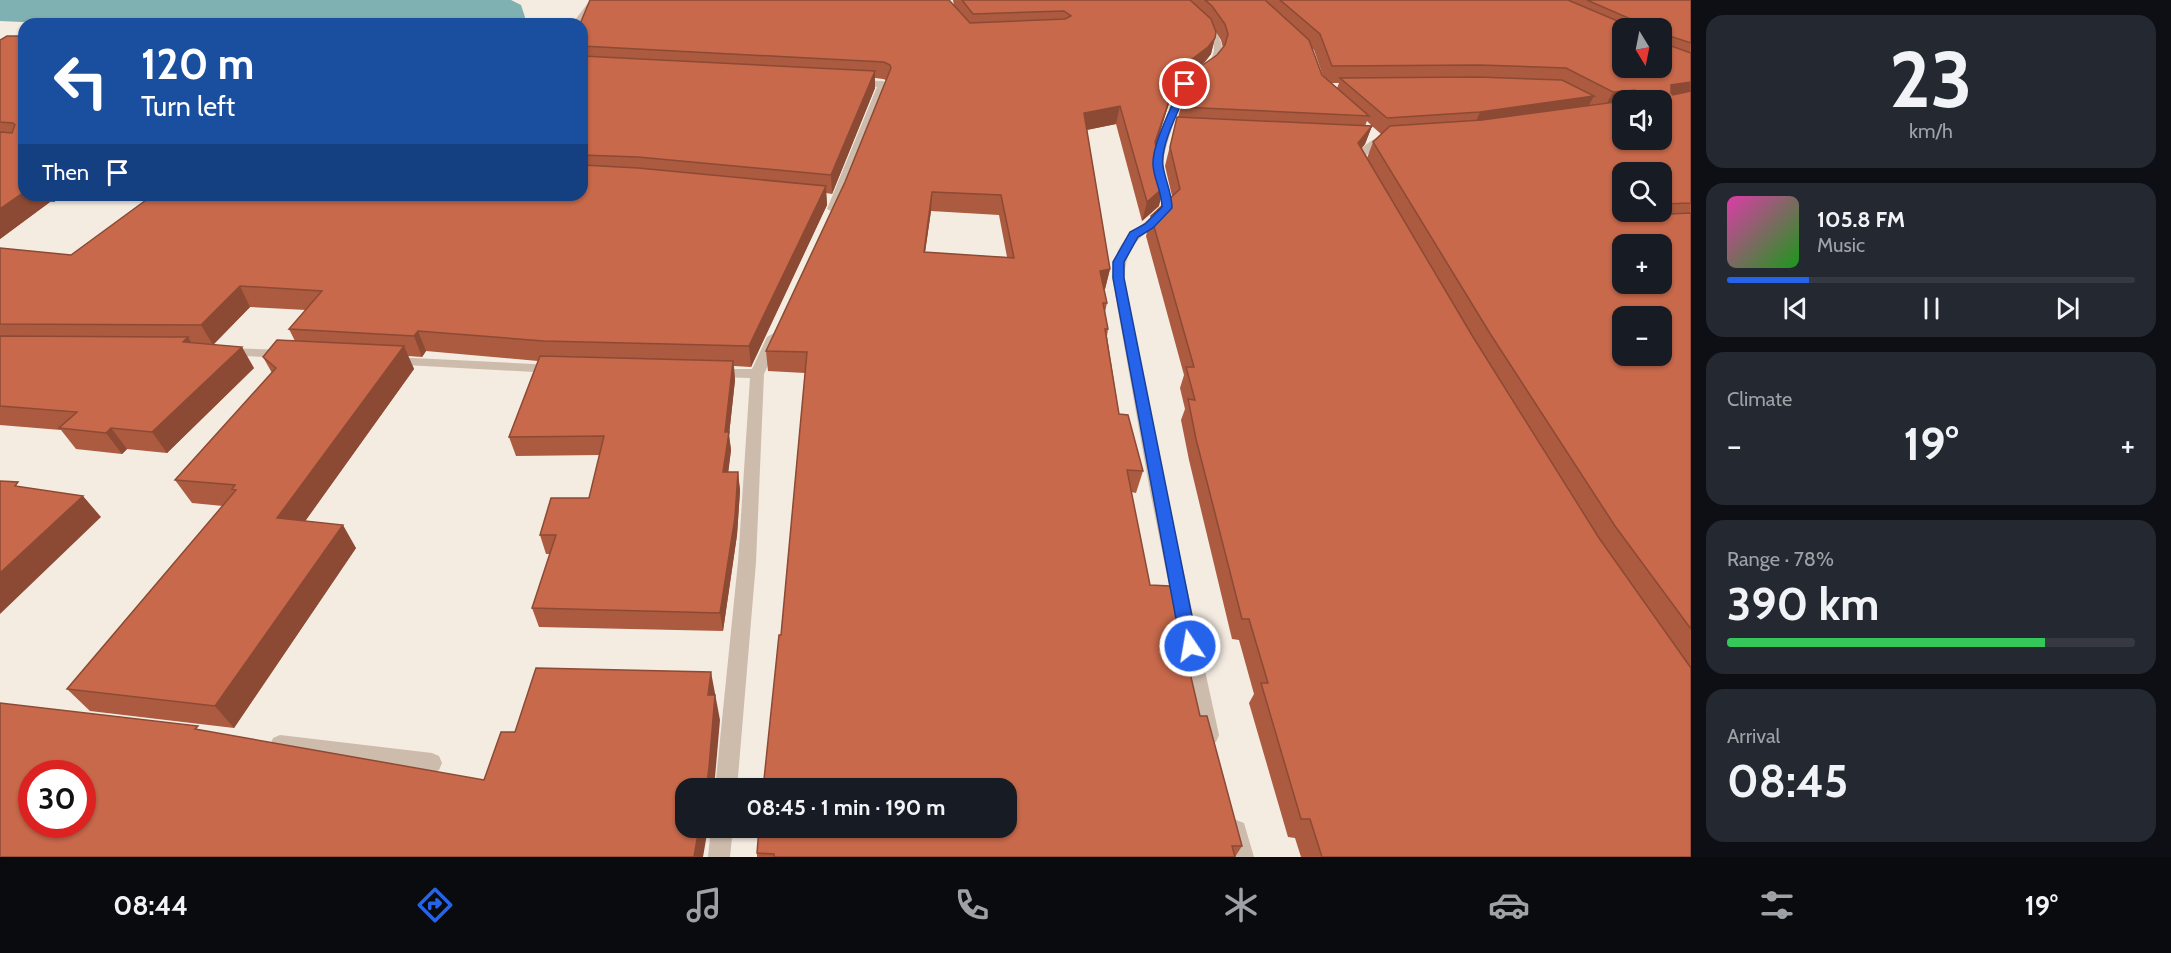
<!DOCTYPE html>
<html lang="en">
<head>
<meta charset="utf-8">
<style>
  :root { --surface:#171b24; --page:#242831; --text:#f1f3f6; --muted:#9ea1a6; --line:#363941; --accent:#2563eb }
  body { margin:0; font-family:Cabin,sans-serif; background:var(--page); color:var(--text); height:100vh; display:flex; flex-direction:column; font-size:22px; white-space:nowrap }
  * { box-sizing:border-box; margin:0 }
  p { font-size:20px; color:var(--muted) }
  .icon { flex:none; width:33px; height:33px; fill:none; stroke:currentColor; stroke-width:2; stroke-linecap:round; stroke-linejoin:round }
  .map { position:relative; flex:1; overflow:hidden }
  .panel { display:flex; flex-direction:column; gap:15px; padding:15px; background:#0d0f14; width:480px }
  .panel>* { flex:none }
  .top-card { position:absolute; left:18px; top:18px; width:570px; height:183px; border-radius:18px; box-shadow:0 2px 4px #0004; background:#1a4fa0; color:#fff; overflow:hidden }
  .needle { width:39px; rotate:170deg }
  .tools { position:absolute; left:1612px; top:18px; display:grid; gap:12px }
  .tools a { display:grid; place-items:center; width:60px; height:60px; border-radius:12px; background:var(--surface); box-shadow:0 2px 4px #0004; font-size:30px }
  .speed { position:absolute; left:18px; top:760px; display:flex; gap:12px; font-size:30px; font-weight:700; text-align:center }
  .speed>* { display:grid; place-content:center; width:78px; height:78px; border-radius:50%; background:var(--surface); box-shadow:0 2px 4px #0004; line-height:1 }
  .speed .limit { border:9px solid #d22; background:#fff; color:#111 }
  .pin { position:absolute; display:grid; place-items:center; width:51px; height:51px; color:#fff; margin:-26px; border:3px solid #fff; border-radius:50%; box-shadow:0 2px 6px #0007 }
  .me { position:absolute; width:66px; margin:-33px; rotate:348deg; stroke-linejoin:round; filter:drop-shadow(0 0 4px #0008) }
  .turn { display:flex; align-items:center; gap:21px; height:126px; padding:0 24px; font-size:27px }
  .turn .icon { width:78px; height:78px; stroke-width:2.5 }
  .turn b { display:block; font-size:42px; line-height:51px }
  .then { display:flex; align-items:center; height:57px; padding:0 24px; background:#0003; gap:12px; font-size:22px }
  .big { font-size:45px; font-weight:700; line-height:1.1 }
  .panel .widget { flex:1; display:flex; flex-direction:column; justify-content:center; gap:9px; min-width:0; padding:0 21px; border-radius:18px; background:var(--page) }
  .panel .dial { align-items:center; gap:0 }
  .dial b { font-size:78px; line-height:1 }
  .song { display:flex; align-items:center; gap:18px }
  .cover { width:72px; height:72px; border-radius:9px; background:linear-gradient(135deg,hsl(320 70% 55%),hsl(120 70% 35%)) }
  .played { height:6px; border-radius:3px; background:linear-gradient(90deg,var(--accent) 20%,var(--line) 20%) }
  .keys { display:flex; justify-content:space-around; direction:ltr }
  .heat { display:flex; justify-content:space-between; align-items:center; font-size:33px; direction:ltr }
  .charge { height:9px; border-radius:4px; background:linear-gradient(90deg,#34c759 78%,var(--line) 0) }
  .trip { position:absolute; left:675px; top:778px; width:342px; height:60px; border-radius:18px; background:var(--surface); box-shadow:0 2px 4px #0004; font-weight:700; line-height:60px; text-align:center }
  .menu { display:flex; height:96px; justify-content:space-around; align-items:center; background:#090b0e; color:var(--muted) }
  .menu .icon { width:42px; height:42px }
  .menu .active { color:var(--accent) }
  .menu b { font-size:27px; color:var(--text) }
  main { display:flex; flex:1; min-height:0 }
  .map>svg:first-child { display:block }
  .water { fill:#7fb0b2 }
  .lines { fill:none; stroke-linecap:round; stroke-linejoin:round }
  .minor { fill:#cdbbac; fill-rule:evenodd }
  .wall { fill:#ac5a40; fill-rule:evenodd }
  .shaded-wall { fill:#8c4a34 }
  .building { fill:#c8694b; stroke:#8c4a34; stroke-width:1.5; fill-rule:evenodd }
  .route { fill:#2563eb; stroke:#184099; stroke-width:1.5 }
</style>
</head>
<body>
<main>
<div class="map">
<svg width="1691" height="857" viewBox="0 0 1691 857">
  <rect width="100%" height="100%" fill="#f4ebe1"/>
  <path class="water" d="M0,0H511L521,5L525,17L523,24H65L0,21Z"/>
  <g class="lines">
    <path class="minor" d="M1173,0H1181C1195,12 1221,28 1222,48C1223,68 1200,73 1190,85C1183,93 1163,152 1163,163C1163,178 1172,192 1173,208C1149,238 1128,233 1124,277L1166,491L1219,735L1216,742L1209,744L1202,742L1199,735L1150,491L1112,277C1116,234 1135,235 1161,207C1162,193 1155,181 1153,167C1151,154 1173,97 1180,84C1189,71 1214,69 1214,48C1213,28 1185,13 1173,0Z
      M588,3H600L604,5L593,7L580,24H572Z
      M855,80L883,81L888,84L839,209L833,212L827,209L877,87L852,85L850,83Z
      M1388,135L1392,136V140C1379,143 1371,149 1363,160L1368,168L1359,170L1353,160C1362,146 1371,138 1388,135Z
      M774,333L781,337L764,374L756,562L737,789H715L738,562L750,378L715,377L708,373L715,369H752L767,337Z
      M227,348L287,350L294,354L287,358L222,355L220,352Z
      M392,357L553,365L560,369L553,373L387,364L385,361Z
      M280,735L432,753L439,756L442,763L439,770L432,773L280,755L273,752L270,745L273,738Z
      M1236,820L1244,823L1254,857H1232L1225,831L1228,823Z
      M711,828H733L730,857H708Z"/>
  </g>
  <path class="wall" d="M953,0H1691V857H1301L1295,838L1288,837L1249,703L1254,694L1239,640L1232,639L1189,460L1181,420L1185,409L1180,388L1184,375L1146,236L1151,216L1172,196L1165,166L1177,117H1178L1181,107L1223,48L1221,40L1216,32L1211,54L1204,63L1178,82L1170,100L1156,145L1159,206L1142,221L1116,124L1087,130L1110,269L1105,289H1104L1107,303L1105,312L1108,329L1107,336L1119,414L1143,471L1136,493L1131,492L1150,585L1200,716L1242,846L1235,857H757V853L781,635L805,373L768,371L766,351L845,182L886,80L883,79L875,78V88L832,194L826,193L827,205L751,367L734,366L735,380L729,435L731,450L728,472H738L740,491L737,535L723,631L539,627L532,608L550,554H546L540,535L589,498L600,455L516,456L509,437L538,361L426,351L422,357L408,356L414,369L305,521L356,548L234,728L90,711L67,689L223,506L192,503L175,480L272,373L263,357L295,341L289,329L306,310L250,307L213,345L254,368L167,453L127,449L122,454L76,449L61,430L0,425V248L71,255L582,195V24L954,6ZM1312,48L1314,50L1323,76L1322,75ZM1331,83H1339L1337,88ZM1367,121L1372,126H1365ZM1372,126L1381,134H1382L1373,142L1367,158L1362,148L1365,144ZM1662,172V212H1623ZM931,211L999,215L1007,257L925,253Z
    M24,36V195H63L54,202H50L0,239V40Z"/>
  <path class="shaded-wall" d="M1215,38L1211,54L1204,63L1178,82L1170,100L1151,160L1155,142L1175,83L1183,66Z
    M875,71V88L832,194L831,175Z
    M1691,82V98L1662,102L1671,85Z
    M1635,90L1628,100H1623V107L1603,110L1613,92Z
    M1594,96L1585,112L1473,128L1480,112Z
    M1120,106L1116,124L1081,131L1084,113Z
    M1372,126L1365,144L1351,161L1358,143Z
    M826,186L827,205L751,367L749,346Z
    M1164,187L1159,206L1142,221L1147,202Z
    M24,192V195H46L50,202L0,239V209Z
    M932,192L931,211L922,272L924,252Z
    M49,195H63L54,202Z
    M1110,269L1105,289L1096,291L1100,271Z
    M240,286L250,307L213,345L201,325Z
    M418,331L426,351L422,357L414,336Z
    M188,337L200,358L183,342Z
    M404,346L414,369L291,541L277,518Z
    M242,347L254,368L167,453L152,432Z
    M733,361L735,380L729,435L731,450L726,491L723,472L725,432Z
    M111,428L127,449L122,454L106,433Z
    M738,472L740,491L737,535L723,631L720,613Z
    M83,496L101,517L0,614V573Z
    M343,525L356,548L234,728L215,706Z
    M711,672L720,720L714,789H706L708,695Z
    M699,828H708L703,857H694Z"/>
  <path class="building" d="M590,0H949L970,23L1065,19L1071,16L1064,11L973,14L962,0H1190L1211,19L1216,32L1215,38L1208,47L1183,66L1175,83L1155,142L1164,187L1147,202L1120,106L1084,113L1110,269L1100,271L1107,303H1103L1108,329H1105L1119,414L1128,415L1143,471L1127,470L1150,585L1170,586L1200,716H1207L1242,846H1232L1235,857H774V854L757,853L759,828H1006V789H763L779,635H781L807,352L766,351L845,182L891,68L890,65L884,62L582,46V24H580ZM932,192L1001,195L1014,258L924,252Z
    M1205,0H1265L1309,40L1322,75L1369,116L1181,107L1194,71L1217,55L1225,45L1228,34L1225,24L1212,6Z
    M1280,0H1568L1634,28L1633,20L1587,0H1691V43L1670,36L1671,46L1691,53V82L1671,85V93L1673,95L1691,91V203L1662,204V172H1623V212H1641L1648,215L1691,213V629L1615,526L1491,335L1373,142L1390,126L1482,120L1623,101V140H1662V100H1628H1634L1635,90L1613,92L1566,68L1479,65L1332,66L1320,34ZM1623,28H1662V68H1623ZM1623,244H1662V284H1623ZM1623,316H1662V356H1623Z
    M7,36H24V192L0,209V132L12,133L15,125L13,123L0,122V40Z
    M582,56L875,71L831,175L638,157L582,155Z
    M1478,77L1562,80L1594,96L1480,112L1387,118L1340,78Z
    M1177,117L1372,126L1358,143L1473,337L1599,538L1691,668V857H1322L1310,819H1301L1261,683H1268L1249,619H1242L1196,439L1188,399L1195,400L1186,367H1194L1151,216L1180,189L1170,147Z
    M582,165L638,168L826,186L749,346L544,341L418,331L414,336L289,329L322,291L240,286L201,325L0,324V248L71,255L153,195H582Z
    M0,336L172,337H188L183,342L242,347L152,432L111,428L106,433L59,428L77,412L0,406Z
    M277,340L404,346L277,518L343,525L215,706L67,689L236,490L232,489L235,485L175,480L276,368L263,357Z
    M540,356L733,361L725,432H729L723,472H738L735,517L720,613L532,608L556,535H540L551,498H589L604,436L509,437Z
    M0,481L18,482L15,486L83,496L0,573Z
    M536,668L711,672L708,695H715L709,768L706,789H686V828H699L694,857H0V703L198,726L195,729L484,780L501,732H515ZM32,774H82V825H32Z"/>
  <path class="route" d="M1185,82L1190,84C1181,106 1160,144 1163,166C1165,180 1172,193 1172,208L1153,228L1138,237L1124,262V278L1198,646L1196,651L1190,653L1183,651L1181,646L1113,278V262L1130,232L1145,224L1162,207C1162,192 1154,180 1153,165C1152,143 1173,106 1181,84Z"/>
</svg>
<div class="tools">
<a><svg class="needle" viewBox="-14 -14 28 28"><path d="M0-13l5 13h-10z" fill="#e53935"/><path d="M0 13l5-13h-10z" fill="#9ea1a6"/></svg></a>
<a><svg class="icon" aria-label="sound" viewBox="0 0 24 24"><path d="M4 9h4l5-4v14l-5-4H4zM17 9q2 3 0 6"/></svg></a>
<a><svg class="icon" aria-label="search" viewBox="0 0 24 24"><circle cx="10" cy="10" r="6"/><path d="M15 15l6 6"/></svg></a>
<a>+</a>
<a>−</a>
</div>
<div class="speed"><div class="limit">30</div></div>
<div class="pin" style="left:1185px;top:84px;background:#d93025"><svg class="icon" aria-label="arrive" viewBox="0 0 24 24"><path d="M6 21V4h12l-3 4 3 4H6"/></svg></div>
<svg class="me" style="left:1190px;top:646px" viewBox="-20 -20 40 40"><circle r="17" fill="#2563eb" stroke="#fff" stroke-width="3"/><path d="M0-11L8 9 0 5-8 9z" fill="#fff"/></svg>
<div class="trip">08:45 · 1 min · 190 m</div>
<div class="top-card">
<div class="turn"><svg class="icon" aria-label="left" viewBox="0 0 24 24"><path d="M17 20v-9H6M10 6l-5 5 5 5"/></svg><div><b>120 m</b>Turn left</div></div>
<div class="then">Then<svg class="icon" aria-label="arrive" viewBox="0 0 24 24"><path d="M6 21V4h12l-3 4 3 4H6"/></svg></div>
</div>
</div>
<section class="panel">
<div class="widget dial"><b>23</b><p>km/h</p></div>
<div class="widget">
<div class="song"><i class="cover"></i><div><b>105.8 FM</b><p>Music</p></div></div>
<div class="played"></div>
<div class="keys"><svg class="icon" aria-label="previous" viewBox="0 0 24 24"><path d="M18 5L8 12l10 7zM5 5v14"/></svg><svg class="icon" aria-label="pause" viewBox="0 0 24 24"><path d="M8 5v14M16 5v14"/></svg><svg class="icon" aria-label="next" viewBox="0 0 24 24"><path d="M6 5l10 7-10 7zM19 5v14"/></svg></div>
</div>
<div class="widget"><p>Climate</p>
<div class="heat"><a>−</a><b class="big">19°</b><a>+</a></div>
</div>
<div class="widget"><p>Range · 78%</p><b class="big">390 km</b><div class="charge"></div></div>
<div class="widget"><p>Arrival</p><b class="big">08:45</b></div>
</section>
</main>
<nav class="menu">
<b>08:44</b>
<svg class="icon active" aria-label="directions" viewBox="0 0 24 24"><path d="M12 3l9 9-9 9-9-9zM9 14v-3h6M13 9l2 2-2 2"/></svg>
<svg class="icon" aria-label="music" viewBox="0 0 24 24"><path d="M9 18V5l10-2v13"/><circle cx="6" cy="18" r="3"/><circle cx="16" cy="16" r="3"/></svg>
<svg class="icon" aria-label="phone" viewBox="0 0 24 24"><path d="M5 4h4l2 5-3 2q2 4 5 5l2-3 5 2v4C11 20 4 13 5 4z"/></svg>
<svg class="icon" aria-label="climate" viewBox="0 0 24 24"><path d="M12 3v18M4 7l16 10M4 17L20 7"/></svg>
<svg class="icon" aria-label="car" viewBox="0 0 24 24"><path d="M5 17H2v-5l4-1 3-4h7l3 4 3 1v5h-3M9 17h6M6 11h13"/><circle cx="7" cy="17" r="2"/><circle cx="17" cy="17" r="2"/></svg>
<svg class="icon" aria-label="filters" viewBox="0 0 24 24"><path d="M4 7h16M4 17h16"/><circle cx="9" cy="7" r="2"/><circle cx="15" cy="17" r="2"/></svg>
<b>19°</b>
</nav>
</body>
</html>
